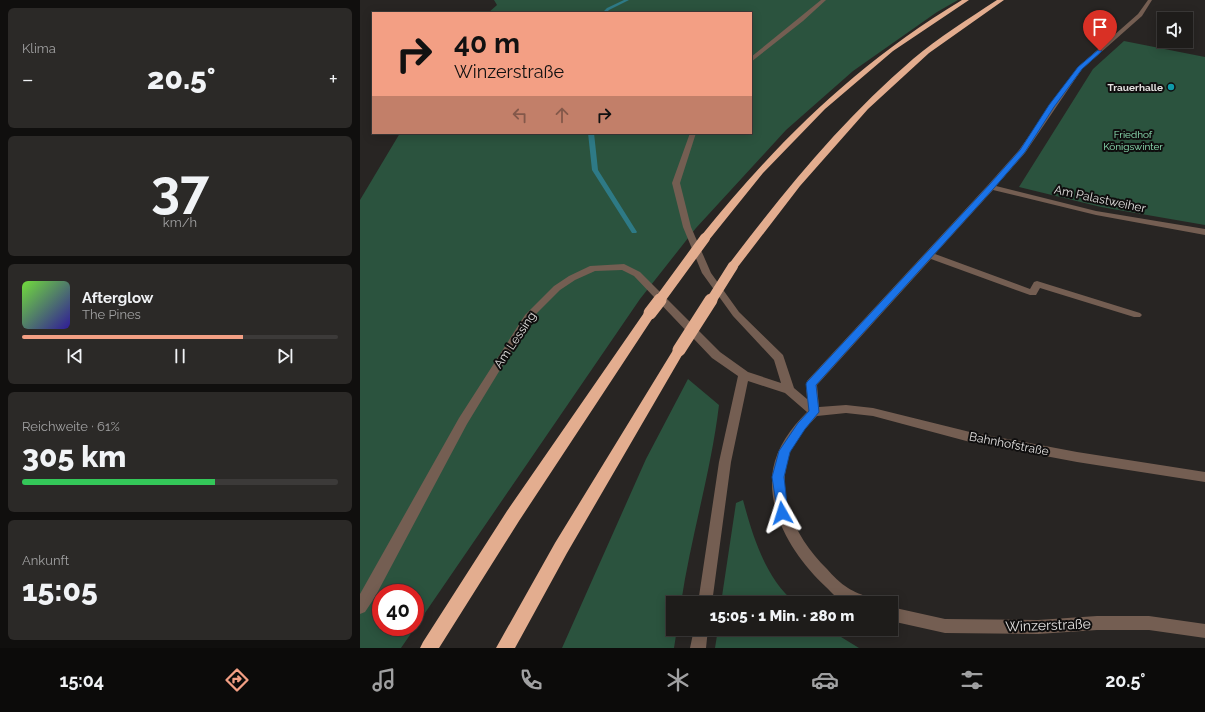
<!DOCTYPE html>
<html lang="de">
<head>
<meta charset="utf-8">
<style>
  :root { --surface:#1e1c1a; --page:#2b2927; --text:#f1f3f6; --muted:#a1a1a2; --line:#3c3a39; --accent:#f39f84 }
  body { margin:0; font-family:Raleway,sans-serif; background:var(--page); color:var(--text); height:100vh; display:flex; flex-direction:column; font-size:15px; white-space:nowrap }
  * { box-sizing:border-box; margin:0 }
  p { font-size:13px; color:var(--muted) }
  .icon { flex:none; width:22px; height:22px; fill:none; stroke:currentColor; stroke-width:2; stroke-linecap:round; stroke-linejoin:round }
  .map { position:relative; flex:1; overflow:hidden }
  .drawer { display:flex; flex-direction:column; gap:8px; padding:8px; background:#100f0e; width:360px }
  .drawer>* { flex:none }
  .top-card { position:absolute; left:12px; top:12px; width:380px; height:122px; border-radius:0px; box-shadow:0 2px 10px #0003,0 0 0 1px var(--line); background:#f39f84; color:#111; overflow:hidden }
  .buttons { position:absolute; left:797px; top:12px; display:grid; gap:8px }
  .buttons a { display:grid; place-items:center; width:36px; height:36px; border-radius:0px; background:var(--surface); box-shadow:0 2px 10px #0003,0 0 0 1px var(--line); font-size:20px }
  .speed { position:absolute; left:12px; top:584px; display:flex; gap:8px; font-size:20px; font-weight:700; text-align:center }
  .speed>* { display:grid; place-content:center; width:52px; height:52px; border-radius:50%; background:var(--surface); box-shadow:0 2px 10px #0003,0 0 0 1px var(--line); line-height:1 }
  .speed .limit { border:6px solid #d22; background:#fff; color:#111 }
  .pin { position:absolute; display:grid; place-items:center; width:34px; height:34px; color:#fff; margin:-41px -17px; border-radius:50% 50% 50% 0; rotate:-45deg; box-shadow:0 0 4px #0007 }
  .pin .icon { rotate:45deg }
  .me { position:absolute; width:44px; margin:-22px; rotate:354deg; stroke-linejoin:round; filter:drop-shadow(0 0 3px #0008) }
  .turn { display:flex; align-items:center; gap:14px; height:84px; padding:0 16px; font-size:18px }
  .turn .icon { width:52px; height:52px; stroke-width:2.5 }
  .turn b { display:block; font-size:28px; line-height:34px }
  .lanes { display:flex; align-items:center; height:38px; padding:0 16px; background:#0003; justify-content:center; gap:20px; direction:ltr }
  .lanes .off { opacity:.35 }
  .big { font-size:30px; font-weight:800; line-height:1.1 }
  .drawer .card { flex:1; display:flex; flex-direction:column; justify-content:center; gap:6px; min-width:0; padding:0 14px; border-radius:6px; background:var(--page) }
  .drawer .dial { align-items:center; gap:0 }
  .dial b { font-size:52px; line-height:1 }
  .song { display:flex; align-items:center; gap:12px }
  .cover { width:48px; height:48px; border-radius:6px; background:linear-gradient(135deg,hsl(100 70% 55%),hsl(250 70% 35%)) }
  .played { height:4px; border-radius:2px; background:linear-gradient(90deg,var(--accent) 70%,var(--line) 70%) }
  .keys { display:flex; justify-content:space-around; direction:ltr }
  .heat { display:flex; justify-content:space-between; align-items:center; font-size:22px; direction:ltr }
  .charge { height:6px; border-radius:3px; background:linear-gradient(90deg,#34c759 61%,var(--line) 0) }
  .trip { position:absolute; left:306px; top:596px; width:232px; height:40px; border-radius:0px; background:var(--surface); box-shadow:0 2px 10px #0003,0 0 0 1px var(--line); font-weight:800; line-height:40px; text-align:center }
  .tab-bar { display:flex; height:64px; justify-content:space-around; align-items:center; background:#0c0b0a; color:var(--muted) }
  .tab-bar .icon { width:28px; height:28px }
  .tab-bar .selected { color:var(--accent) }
  .tab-bar b { font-size:18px; color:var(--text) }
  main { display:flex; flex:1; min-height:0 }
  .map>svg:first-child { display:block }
  .green { fill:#2b533e; fill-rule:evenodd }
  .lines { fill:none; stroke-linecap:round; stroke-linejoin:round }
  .stream { fill:#2e7a86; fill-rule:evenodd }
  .minor { fill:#745e52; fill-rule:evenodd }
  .highway { fill:#e3ad8f; fill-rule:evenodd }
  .highway-bridge-far1 { stroke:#e3ad8f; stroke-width:10 }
  .highway-bridge { stroke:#e3ad8f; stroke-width:13 }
  .route { fill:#1a73e8; stroke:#114b97 }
  .culture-dot { fill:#0f9aa8; stroke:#0f0e0e; stroke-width:1.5 }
  .labels { text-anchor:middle; stroke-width:4; stroke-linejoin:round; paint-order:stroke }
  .far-poi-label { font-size:10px; font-weight:bold; fill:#e2e0df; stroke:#0f0e0e; text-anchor:end }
  .far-park-label { font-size:10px; fill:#8fe4b7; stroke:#0f0e0e }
  .street-label { font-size:12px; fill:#e2e0df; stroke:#0f0e0e }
  .near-street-label { font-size:14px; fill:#e2e0df; stroke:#0f0e0e }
</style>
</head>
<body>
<main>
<section class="drawer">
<div class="card"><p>Klima</p>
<div class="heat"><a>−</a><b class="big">20.5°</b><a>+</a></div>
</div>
<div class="card dial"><b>37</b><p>km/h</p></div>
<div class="card">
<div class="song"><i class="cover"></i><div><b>Afterglow</b><p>The Pines</p></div></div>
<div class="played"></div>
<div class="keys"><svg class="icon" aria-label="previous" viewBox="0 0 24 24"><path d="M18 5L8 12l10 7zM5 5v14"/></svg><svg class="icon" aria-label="pause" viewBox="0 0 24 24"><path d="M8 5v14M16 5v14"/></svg><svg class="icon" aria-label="next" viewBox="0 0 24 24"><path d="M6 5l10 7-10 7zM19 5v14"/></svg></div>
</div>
<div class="card"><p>Reichweite · 61%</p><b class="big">305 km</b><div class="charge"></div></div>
<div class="card"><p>Ankunft</p><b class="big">15:05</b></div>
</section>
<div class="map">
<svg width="845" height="648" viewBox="0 0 845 648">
  <rect width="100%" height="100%" fill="#282523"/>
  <path class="green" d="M134,0H598L577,12L493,71L426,130L336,228L280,299L41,648H0V200L40,133H391V13H128L137,5ZM21,593H55V627H21Z
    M764,41L845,57V225L741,207L659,187L733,69Z
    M328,379L359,405C351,472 331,536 321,603H313V629H317L314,648H202L286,459Z
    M383,500C393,537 405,577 435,603H361L376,503Z
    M358,629H468L499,648H355Z"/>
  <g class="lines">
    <path class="stream" d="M264,0H269L249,10L246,13H242L247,8Z
      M228,133H234L238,170L277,232L276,233H272L232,170Z"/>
    <path class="minor" d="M461,0H466L443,21L391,62V57Z
      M788,0H792L782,16L722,69L665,153L636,186L736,211L845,229V235L736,215L633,190L575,254L670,289L674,282L677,281L780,313L782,315L780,317H774L680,288L676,295H670L571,259L457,385L459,407L486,405L513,408L610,432L717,452L845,472V482L717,462L610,442L513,416L486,413L457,416C448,426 436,437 431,450C413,495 436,538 467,569C473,576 480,583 488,588C494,592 503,595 510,598L512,603C505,603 495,605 488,603C479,601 472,593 466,587C435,558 406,514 413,469C417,447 431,428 447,412L425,393L388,381L371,462L352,603H338L359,462L378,376L352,358L274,276L262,270L235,271L215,280L200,290L171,319L107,424L15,597L5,612L0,614V594L99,418L165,315L194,286L209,276L230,266L264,264L280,272L360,352L388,372L421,383L414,360L373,316L342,273L323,227L312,183L330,133H336L320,183L331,227L351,273L379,312L423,355L434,388L447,399L446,384L447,381L628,185L659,150L718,67L778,14Z
      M531,607L585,619L678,620L737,616H789L845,624V638L789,630H737L678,634L585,633L531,621Z
      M334,629H348L346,648H330Z"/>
    <path class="highway" d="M602,0H609L533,51L465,109L403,173L349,240H341L340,238L341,236C418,141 496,64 602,0Z
      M637,0H644L569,53L508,109L440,186L377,268H369L368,266L369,264C425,190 483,119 553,59C579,37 608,19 637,0Z
      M290,309L294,310L296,313L294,316L159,521L79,648H60L63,642L147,511L286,310Z
      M319,346L323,347L325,350L207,553L155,648H136L195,543L315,347Z"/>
    <path class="highway-bridge-far1" d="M299,301L345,238
      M351,301L373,266"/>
    <path class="highway-bridge" d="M290,313L300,300
      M319,350L351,300"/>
  </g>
  <path class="route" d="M738,50L742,51L722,69L694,107L665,152L634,188L456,385L459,412L445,429L430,452L424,477L428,513L426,516L422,518L418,516L412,477L419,451L438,423L449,411L446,384L447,382L629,185L660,150L689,105L718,67Z"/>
  <circle class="culture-dot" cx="811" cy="87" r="4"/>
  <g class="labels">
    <g class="far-poi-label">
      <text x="803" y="91">Trauerhalle</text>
    </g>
    <g class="far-park-label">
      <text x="773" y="138">Friedhof<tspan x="773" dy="12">Königswinter</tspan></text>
    </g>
    <g class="street-label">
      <text transform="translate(740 199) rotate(12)" y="4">Am Palastweiher</text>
      <text transform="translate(155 340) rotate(-56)" y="4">Am Lessing</text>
      <text transform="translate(649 444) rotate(11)" y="4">Bahnhofstraße</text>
    </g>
    <g class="near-street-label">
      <text transform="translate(688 625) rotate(-2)" y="5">Winzerstraße</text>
    </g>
  </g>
</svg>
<div class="buttons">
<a><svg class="icon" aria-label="sound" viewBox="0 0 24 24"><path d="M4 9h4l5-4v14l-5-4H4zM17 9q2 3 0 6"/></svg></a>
</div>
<div class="speed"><div class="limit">40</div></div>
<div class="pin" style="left:740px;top:51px;background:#d93025"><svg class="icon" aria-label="arrive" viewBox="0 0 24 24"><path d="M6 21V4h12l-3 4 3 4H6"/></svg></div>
<svg class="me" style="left:422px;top:513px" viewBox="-20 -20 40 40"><path d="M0-17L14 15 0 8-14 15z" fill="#1a73e8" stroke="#fff" stroke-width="4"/></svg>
<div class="trip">15:05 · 1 Min. · 280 m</div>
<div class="top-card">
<div class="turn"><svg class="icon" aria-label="right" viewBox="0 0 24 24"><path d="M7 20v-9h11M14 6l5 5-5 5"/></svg><div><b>40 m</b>Winzerstraße</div></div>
<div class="lanes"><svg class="icon off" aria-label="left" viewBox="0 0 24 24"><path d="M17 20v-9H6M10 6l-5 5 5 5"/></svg><svg class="icon off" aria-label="ahead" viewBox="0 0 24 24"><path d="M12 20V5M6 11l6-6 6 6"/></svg><svg class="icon" aria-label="right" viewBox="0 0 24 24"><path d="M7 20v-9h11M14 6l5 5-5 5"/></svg></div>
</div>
</div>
</main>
<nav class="tab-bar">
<b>15:04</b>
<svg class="icon selected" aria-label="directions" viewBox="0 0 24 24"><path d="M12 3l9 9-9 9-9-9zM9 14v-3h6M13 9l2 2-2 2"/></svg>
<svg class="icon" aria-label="music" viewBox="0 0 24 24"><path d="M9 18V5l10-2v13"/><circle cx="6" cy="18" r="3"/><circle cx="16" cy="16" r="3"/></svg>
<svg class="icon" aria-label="phone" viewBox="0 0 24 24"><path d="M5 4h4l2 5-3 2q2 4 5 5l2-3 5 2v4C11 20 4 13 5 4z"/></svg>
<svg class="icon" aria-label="climate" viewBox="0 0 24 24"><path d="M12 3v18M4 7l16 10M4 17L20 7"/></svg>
<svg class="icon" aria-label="car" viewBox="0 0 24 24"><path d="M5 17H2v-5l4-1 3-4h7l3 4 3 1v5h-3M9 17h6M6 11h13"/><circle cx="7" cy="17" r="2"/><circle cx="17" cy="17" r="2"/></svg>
<svg class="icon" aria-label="filters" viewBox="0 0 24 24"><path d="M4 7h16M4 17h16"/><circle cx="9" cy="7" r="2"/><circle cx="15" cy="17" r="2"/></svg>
<b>20.5°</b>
</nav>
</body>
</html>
